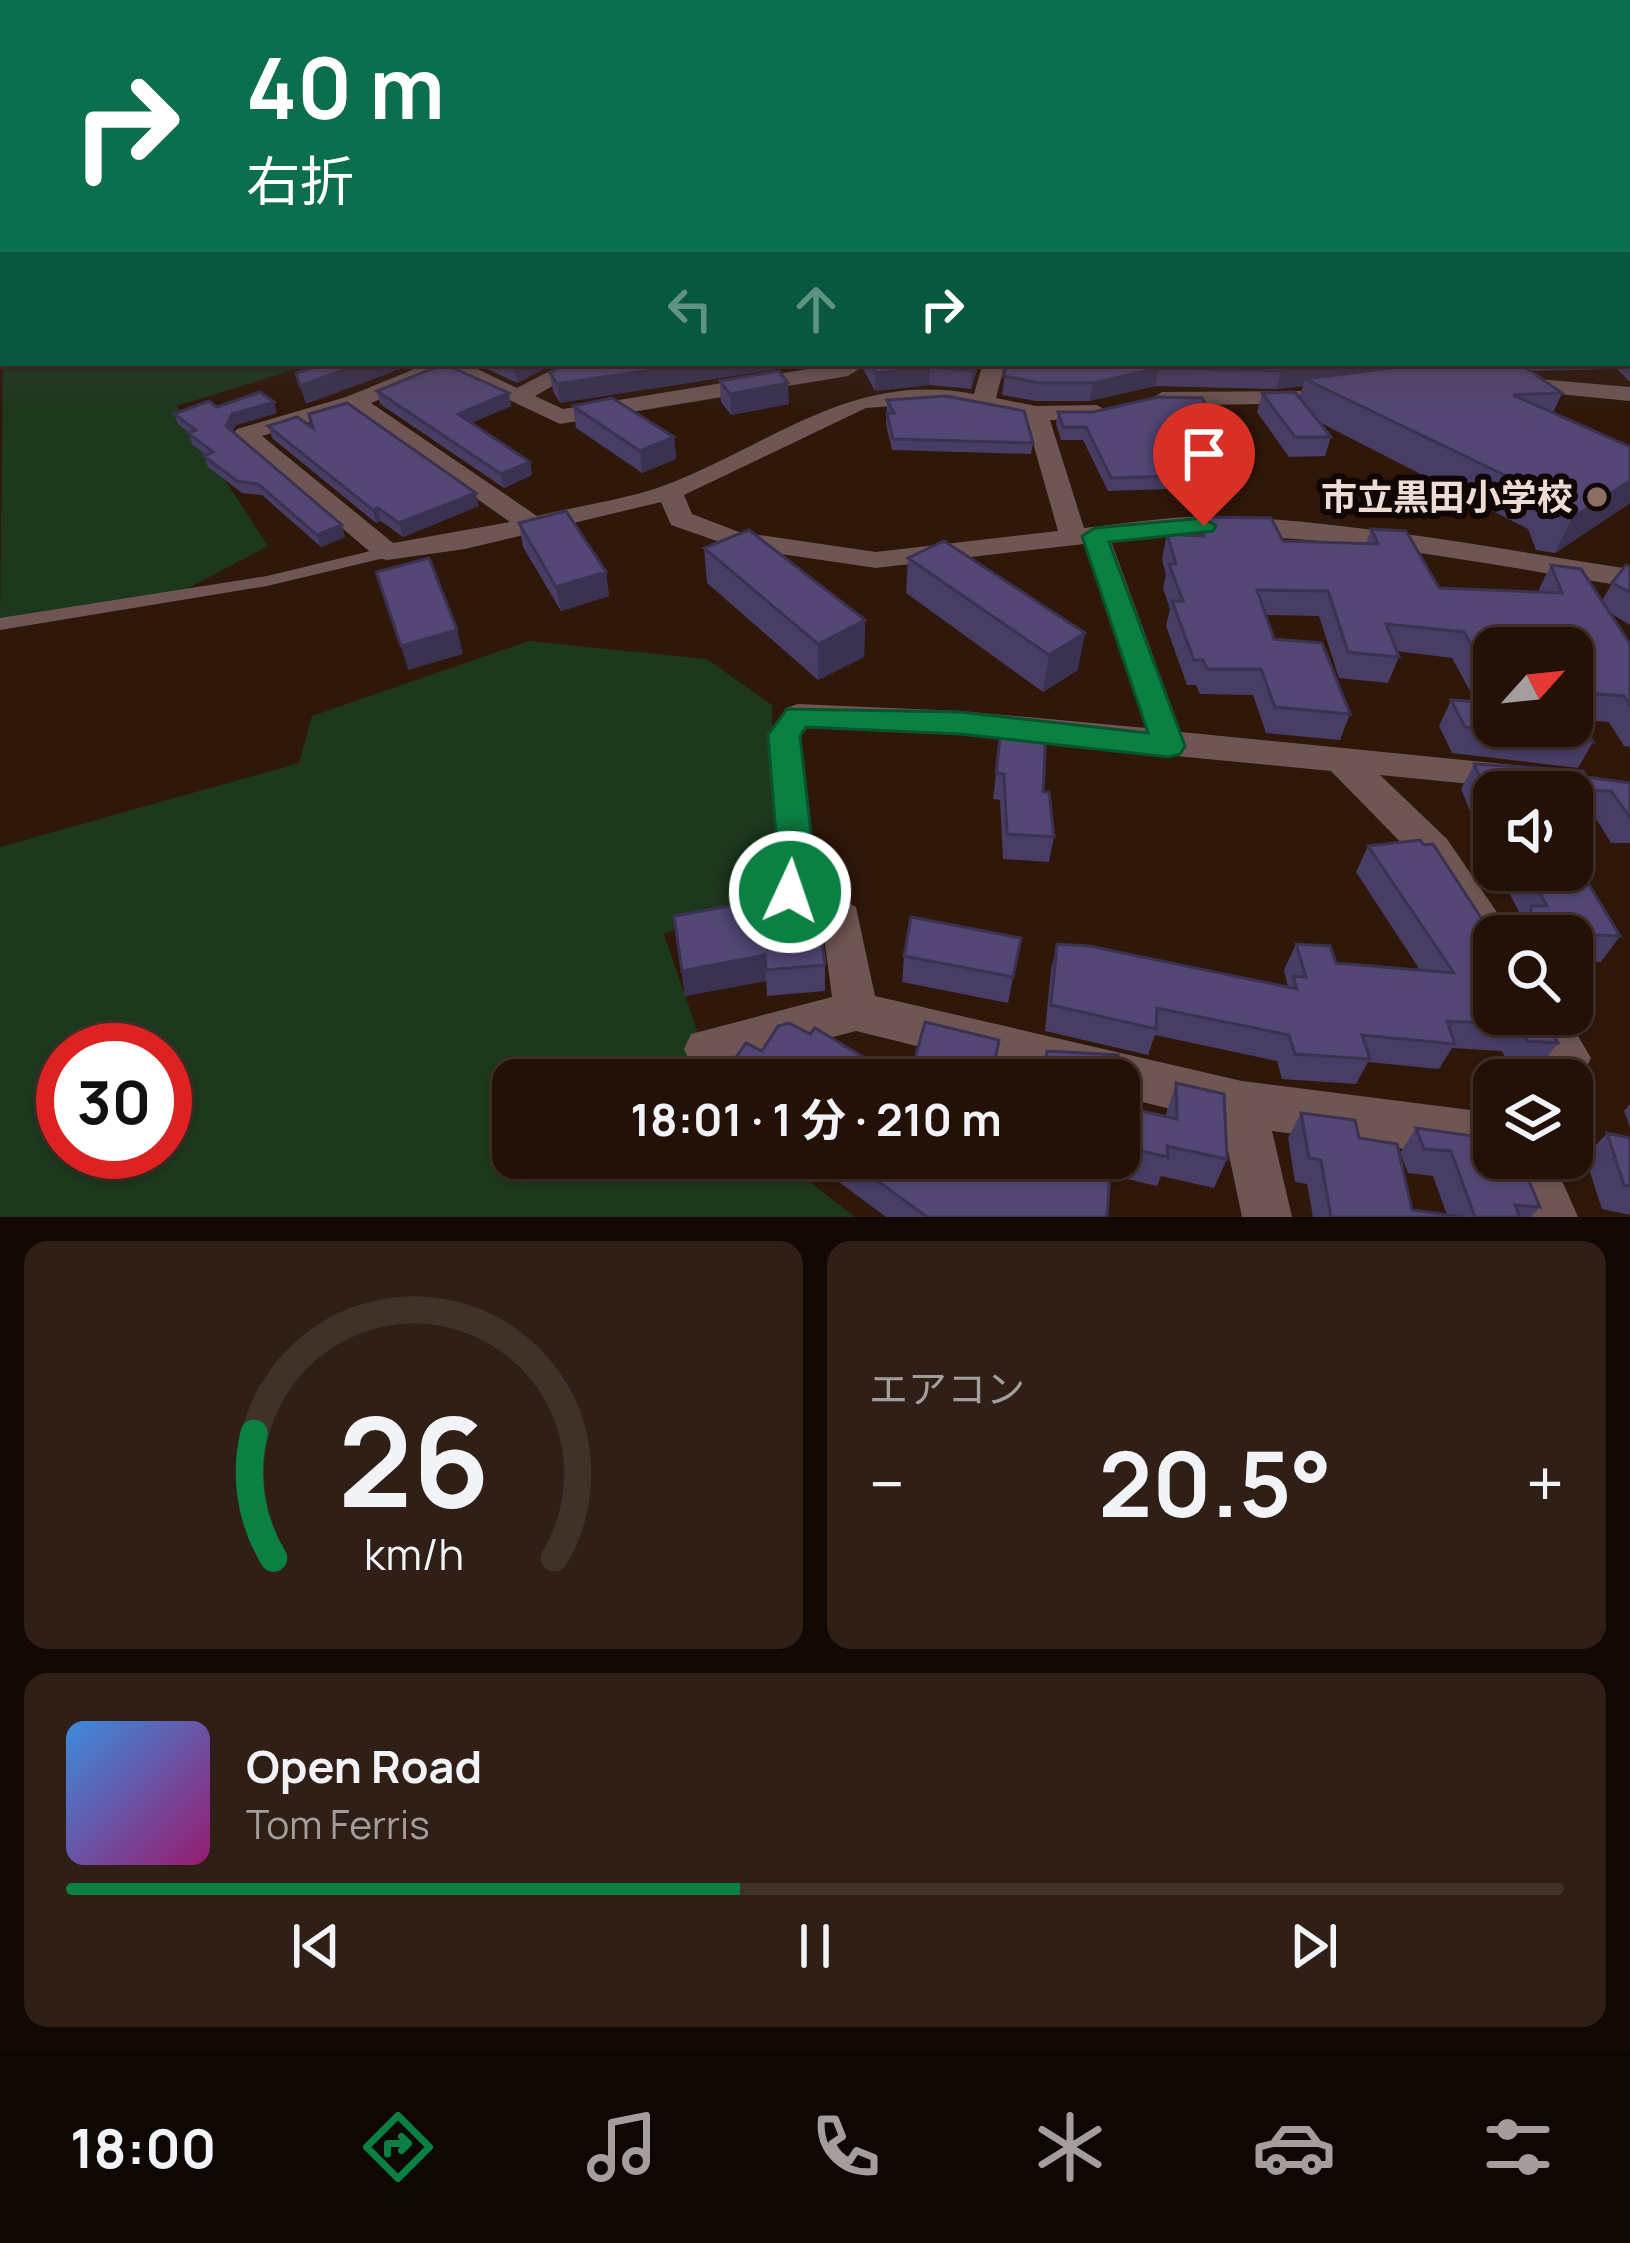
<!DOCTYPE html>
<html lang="ja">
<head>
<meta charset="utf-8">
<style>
  :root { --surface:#231108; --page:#2f1f16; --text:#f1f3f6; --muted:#a39d9c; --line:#403129; --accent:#0b8043 }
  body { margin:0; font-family:Manrope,"Noto Sans JP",sans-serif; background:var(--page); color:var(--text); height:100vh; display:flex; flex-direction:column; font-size:45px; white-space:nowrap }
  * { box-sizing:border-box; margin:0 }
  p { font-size:39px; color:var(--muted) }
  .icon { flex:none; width:66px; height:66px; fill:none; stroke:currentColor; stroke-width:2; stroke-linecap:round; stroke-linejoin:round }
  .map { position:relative; height:1217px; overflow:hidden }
  .drawer { display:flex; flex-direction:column; gap:24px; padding:24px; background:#130904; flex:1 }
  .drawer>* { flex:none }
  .top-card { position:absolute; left:0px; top:0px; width:1632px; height:366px; box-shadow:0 3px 9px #0004,0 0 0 3px var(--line); background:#0b6e4f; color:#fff; overflow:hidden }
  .needle { width:78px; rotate:63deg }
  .controls { position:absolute; left:1473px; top:627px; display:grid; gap:24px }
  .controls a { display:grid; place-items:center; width:120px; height:120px; border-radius:24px; background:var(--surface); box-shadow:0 3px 9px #0004,0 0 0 3px var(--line); font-size:60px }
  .speed { position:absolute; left:36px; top:1023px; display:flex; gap:24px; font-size:60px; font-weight:700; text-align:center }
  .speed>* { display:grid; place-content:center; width:156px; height:156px; border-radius:50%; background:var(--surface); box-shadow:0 3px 9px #0004,0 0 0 3px var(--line); line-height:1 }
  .speed .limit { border:18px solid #d22; background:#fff; color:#111 }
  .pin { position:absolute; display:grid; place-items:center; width:102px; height:102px; color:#fff; margin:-123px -51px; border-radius:50% 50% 50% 0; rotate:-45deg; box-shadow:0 0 12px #0007 }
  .pin .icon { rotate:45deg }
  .me { position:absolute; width:132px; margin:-66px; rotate:3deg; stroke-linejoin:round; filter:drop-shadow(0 0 9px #0008) }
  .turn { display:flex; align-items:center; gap:42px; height:252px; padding:0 48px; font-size:54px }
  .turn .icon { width:156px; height:156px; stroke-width:2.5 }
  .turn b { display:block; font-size:84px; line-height:102px }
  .lanes { display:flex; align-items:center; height:114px; padding:0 48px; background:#0003; justify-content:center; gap:60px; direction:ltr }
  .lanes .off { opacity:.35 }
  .big { font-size:90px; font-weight:700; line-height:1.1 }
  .drawer .card { flex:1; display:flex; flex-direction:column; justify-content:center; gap:18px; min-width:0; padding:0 42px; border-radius:24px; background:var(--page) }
  .drawer .dial { align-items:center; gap:0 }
  .dial svg { height:312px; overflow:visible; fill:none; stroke:var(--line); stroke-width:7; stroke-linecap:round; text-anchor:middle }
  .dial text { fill:var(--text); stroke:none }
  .song { display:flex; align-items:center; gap:36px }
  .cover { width:144px; height:144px; border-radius:18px; background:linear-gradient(135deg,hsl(210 70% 55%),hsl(320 70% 35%)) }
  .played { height:12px; border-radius:6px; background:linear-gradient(90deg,var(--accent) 45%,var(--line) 45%) }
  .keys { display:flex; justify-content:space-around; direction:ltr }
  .heat { display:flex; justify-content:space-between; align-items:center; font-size:66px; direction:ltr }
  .drawer .tiles { flex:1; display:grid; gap:24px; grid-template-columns:1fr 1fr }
  .card:last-child { grid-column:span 2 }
  .trip { position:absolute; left:492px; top:1059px; width:648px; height:120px; border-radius:24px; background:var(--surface); box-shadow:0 3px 9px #0004,0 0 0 3px var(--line); font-weight:700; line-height:120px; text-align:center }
  .menu { display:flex; height:192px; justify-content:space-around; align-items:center; background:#0e0703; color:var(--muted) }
  .menu .icon { width:84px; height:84px }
  .menu .selected { color:var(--accent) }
  .menu b { font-size:54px; color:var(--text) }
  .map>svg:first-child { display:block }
  .green { fill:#1d381d; fill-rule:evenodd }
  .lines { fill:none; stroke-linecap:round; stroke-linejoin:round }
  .service { fill:#6f5654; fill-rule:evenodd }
  .minor { fill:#6f5654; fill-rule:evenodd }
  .wall { fill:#483d65; fill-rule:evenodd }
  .shaded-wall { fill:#3b3252 }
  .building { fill:#544775; stroke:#3b3252; stroke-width:3 }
  .route { fill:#0b8043; stroke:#07532c; stroke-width:3 }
  .education-dot { fill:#8d6e63; stroke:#100603; stroke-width:4.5 }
  .labels { text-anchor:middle; stroke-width:12; stroke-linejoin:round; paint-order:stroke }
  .poi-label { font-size:36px; font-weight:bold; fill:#eddcd3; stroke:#100603; text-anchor:end }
</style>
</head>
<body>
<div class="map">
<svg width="1630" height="1217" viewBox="0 0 1630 1217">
  <rect width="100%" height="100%" fill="#2f170a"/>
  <path class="green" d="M3,360L315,363L177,406L268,546L181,592L0,619Z
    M529,641L707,659L772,705L775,890L664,934L714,1080H513V1158H779L855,1217H0V847L299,763L312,716ZM63,1050H165V1152H63Z"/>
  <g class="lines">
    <path class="service" d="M387,547L393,548L395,552L393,556L267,586L0,630V618L267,576Z"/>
    <path class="minor" d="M0,264H3V274H0Z
      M0,315H3V327H0Z
      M429,363H465L517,388L565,363H592L535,396L563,409L845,363L859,369L848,376L560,424L447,371L371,403L537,516C578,506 623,500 663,486C771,446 850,370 974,394L983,363H1005L996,398L1036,406L1097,405L1109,412L1097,419L1050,420L1084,528C1136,522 1188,514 1240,517C1370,525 1501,549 1630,569V587C1459,560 1283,521 1111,541L1181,732L1524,766L1529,775L1524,784L1511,788L1380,775L1447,839L1509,930L1511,936H1494V961L1479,956L1419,861L1331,771L960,735L807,728L801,736L815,860L811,884L856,907L875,996L1242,1081L1494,1113V1158H1501L1494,1161L1272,1131L1292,1217H1242L1222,1122L1119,1096V1080H1054L856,1031L707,1070L691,1064L684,1049L691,1034L832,997L823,929L776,903L770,892L777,860L767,735L786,708L798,704L960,711L1146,728L1084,544L876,568L734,547L671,525L661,502L465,549L387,560L377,558L233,434L237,429L346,397ZM945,402L1026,418L1058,531L876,552L739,532L692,514L684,495L866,408ZM351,410L510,522L393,543L262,436Z
      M1515,377L1630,387V401L1507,389V379Z
      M1300,391L1311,398L1308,403L1162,406L1151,399L1162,392Z
      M1518,1014H1565L1591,1058L1584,1073L1568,1079L1552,1073Z
      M1502,1158H1552L1578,1217H1527Z"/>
  </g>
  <path class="wall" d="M1629,240L1630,382L1617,369L1531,371L1562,393L1553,413L1630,447V503L1555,553L1536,550L1528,529L1319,422L1331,437L1325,456L1289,457L1257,412L1262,393L1299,397L1303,386L1276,389L1155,386L1089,401H1036L1002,395L1007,363H1629Z
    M475,363H555L517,383Z
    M567,363L560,403L553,391L550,373Z
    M860,363H979L971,389L929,385L875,391Z
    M720,381L789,404L731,415L721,402Z
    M377,391L509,393L511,406L471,423L530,462L532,475L504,488L380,404Z
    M887,400L1033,443L1031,454L892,450L886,424Z
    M573,406L674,437L676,459L642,473L576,428Z
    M1058,412L1232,449L1229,460L1238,474L1235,487L1108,491L1083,440H1061L1056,424Z
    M277,413L236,425L232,432L345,537L321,547L262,495L242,493L208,467L204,456L206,455L192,444L189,433L178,424L174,414Z
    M268,426L313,428L479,506L403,537L381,521L376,523L272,438Z
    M1196,517L1283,541L1366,543L1371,529L1439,588L1540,592L1539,589L1551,565L1602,601L1612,583L1630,567V625L1610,613L1630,644V747L1624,746L1609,722L1579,720L1593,742L1578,768L1452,753L1439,726L1451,700L1476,702L1452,658L1396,651L1399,657L1388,683L1339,678L1319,616L1265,615L1274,639L1350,714L1340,740L1266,733L1253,695L1200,694L1196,685H1187L1166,626L1170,609L1163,588L1166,575L1162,559L1167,534L1191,536ZM1494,648H1572V726H1494Z
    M519,523L606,572L609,596L561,611L523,547Z
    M704,548L865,620L864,657L818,680L707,583Z
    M908,558L1078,670L1043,692L906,593Z
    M1002,721L1043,792L1054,837L1049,862L1003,859L1000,800L993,799Z
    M1474,764L1630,783V843H1611L1595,817L1572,816V792H1494V870H1563L1566,884L1620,936L1601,962L1572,961V936H1501L1515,915L1520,914L1502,879L1482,874L1472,816L1461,789Z
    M1368,846L1491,933L1558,1043L1539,1068L1509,1066L1502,1051L1452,1048L1439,1069L1368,1062L1356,1084L1282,1079L1277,1061L1155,1035L1148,1055L1045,1031L1051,970L1057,944L1288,987L1284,970L1296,944L1336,963L1420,970L1356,872Z
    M788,907L825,965V991L767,996L766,981L685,996L674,916Z
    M1021,938L1008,1003L902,982L904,956Z
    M762,1051L901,1080H728L727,1070Z
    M1176,1083L1227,1159L1214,1188L1161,1176L1157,1186L1110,1175L1107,1217H886L816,1165V1158H1119V1106L1165,1117Z
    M1630,1104V1127L1624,1111Z
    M1301,1113L1359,1138L1412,1210L1447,1215L1433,1176L1408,1173L1400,1153L1416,1128L1540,1207L1531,1217H1313L1307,1184L1295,1182L1288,1138Z
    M1607,1133L1630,1138V1215L1602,1209L1585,1157Z"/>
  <path class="shaded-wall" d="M363,363H417L306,404L300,386Z
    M517,363H555L517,383L514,365Z
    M697,363H816L560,403L557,384Z
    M975,363H979L971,389L972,371Z
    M1343,363H1390L1386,374L1305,379L1303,386L1276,389L1281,371Z
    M930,367L929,385L875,391L876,373Z
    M1159,368L1155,386L1089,401L1093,383Z
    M788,383L789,404L731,415L730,394Z
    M509,393L511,406L461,427L458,414Z
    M274,402L277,413L236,425L230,437L226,426L232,414Z
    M674,437L676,459L642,473L640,451Z
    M530,462L532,475L504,488L501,474Z
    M1630,481V503L1555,553L1572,518Z
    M476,493L479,506L403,537L399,523Z
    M378,508L381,521L376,523L373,510Z
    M342,525L345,537L321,547L317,535Z
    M606,572L609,596L561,611L556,587Z
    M865,620L864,657L818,680V644Z
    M457,630L463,654L408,670L401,646Z
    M1085,633L1078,670L1043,692L1049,655Z
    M765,955L766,981L685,996L682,971Z"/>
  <path class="building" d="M1629,240H1630V355L1629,354Z
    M325,363H363L300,386L296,373Z
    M567,363H697L557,384L550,373Z
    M870,363H975L972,371L930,367L876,373Z
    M1007,363H1343L1281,371L1159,368L1093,383H1039L1004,376Z
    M444,364L509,393L458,414L530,462L501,474L377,391Z
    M1520,364L1562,393L1513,395L1630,447V481L1572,518L1553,515L1544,494L1305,379L1397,367Z
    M779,371L788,383L730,394L720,381Z
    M260,392L274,402L232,414L226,426L342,525L317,535L258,484L237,481L204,456L213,452L188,433L196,430L174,414L209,401L217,407Z
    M1295,392L1331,437H1295L1262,393Z
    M946,396L1024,411L1033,443L893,439L887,413H894L887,400Z
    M1158,397L1202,398L1232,449H1222L1238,474L1111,478L1086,427H1063L1058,412H1093Z
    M612,398L674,437L640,451L573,406Z
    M347,403L476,493L399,523L378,508L373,510L268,426L297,417L313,428L309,414Z
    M566,511L606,572L556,587L519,523Z
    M1196,517L1271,518L1283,541L1378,544L1371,529L1406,531L1439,588L1562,593L1551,565L1581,569L1630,644V705L1624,696L1572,692V648H1494V686L1464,632L1386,624L1399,657L1348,652L1328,591L1257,590L1274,639L1322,643L1350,714L1275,707L1261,669H1207L1203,660H1194L1172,601H1183L1169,564H1176L1167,534L1204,536Z
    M749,530L865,620L818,644L704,548Z
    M944,541L1085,633L1049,655L908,558Z
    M429,558L457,630L401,646L376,572Z
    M1626,565L1630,567V592L1612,583Z
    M1451,700L1494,703V726H1572V709L1593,742L1465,727Z
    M1002,721L1046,728L1043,792H1049L1054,837L1007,834L1004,774L996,773Z
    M1474,764L1583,771L1587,777L1630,783V817L1611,791L1549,790L1550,792H1494V835L1486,791Z
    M1420,840L1424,845L1433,844L1491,933L1499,936H1494V1014H1543L1558,1043L1527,1041L1520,1025L1447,1021L1455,1044L1362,1035L1370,1059L1295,1054L1289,1035L1157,1008L1156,1029L1051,1005L1057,944L1089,946L1297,989L1293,976L1306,977L1296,944L1330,946L1336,963L1454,973L1368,846Z
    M1526,870H1563L1566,884L1589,885L1620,936L1515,932V915L1531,913V906H1547Z
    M786,890L788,907L818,906L825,965L766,970L765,955L682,971L674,916L741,904V893Z
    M911,917L1021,938L1013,977L904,956Z
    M925,1022L999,1040L991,1080H909Z
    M789,1023L810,1034L815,1028L901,1080H744L727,1070L746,1043L762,1051L778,1026Z
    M1047,1051L1118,1055L1117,1080H1044Z
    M1176,1083L1224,1094L1227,1159L1167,1146L1168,1157L1119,1146V1106L1177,1119Z
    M1301,1113L1355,1120L1359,1138L1397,1144L1412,1210L1464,1217H1331L1321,1160L1309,1158Z
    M1416,1128L1494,1139V1158H1519L1540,1207L1515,1205L1520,1217H1475L1451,1151L1424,1149Z
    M1607,1133L1630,1138V1186L1624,1185Z
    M846,1158H1111L1107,1217H927Z"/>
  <linearGradient id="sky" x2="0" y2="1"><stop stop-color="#1a0d06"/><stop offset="0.59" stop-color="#473c3e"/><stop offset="1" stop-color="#473c3e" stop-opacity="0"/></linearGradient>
  <rect width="1630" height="410" fill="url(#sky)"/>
  <path class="route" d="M1204,518L1216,526L1213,531L1109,542L1185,746L1180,754L1169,757L960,734L806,727L800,736L814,860L803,902L790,907L777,902L772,892L778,860L768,735L787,709L960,712L1148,733L1082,536L1095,528Z"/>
  <circle class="education-dot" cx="1597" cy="497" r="12"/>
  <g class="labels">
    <g class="poi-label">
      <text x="1573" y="510">市立黒田小学校</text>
    </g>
  </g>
</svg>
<div class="controls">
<a><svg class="needle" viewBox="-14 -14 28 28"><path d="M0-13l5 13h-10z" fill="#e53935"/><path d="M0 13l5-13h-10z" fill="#a39d9c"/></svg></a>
<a><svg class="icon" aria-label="sound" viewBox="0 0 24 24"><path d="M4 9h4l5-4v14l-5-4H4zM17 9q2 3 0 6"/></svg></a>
<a><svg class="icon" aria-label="search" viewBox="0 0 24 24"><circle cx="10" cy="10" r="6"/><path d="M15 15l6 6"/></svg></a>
<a><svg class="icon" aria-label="layers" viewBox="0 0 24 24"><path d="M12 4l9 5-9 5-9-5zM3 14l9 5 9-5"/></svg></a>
</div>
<div class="speed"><div class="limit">30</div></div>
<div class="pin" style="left:1204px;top:526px;background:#d93025"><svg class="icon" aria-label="arrive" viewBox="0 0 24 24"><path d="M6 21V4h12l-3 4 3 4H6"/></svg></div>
<svg class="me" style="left:790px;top:892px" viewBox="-20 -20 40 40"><circle r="17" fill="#0b8043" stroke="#fff" stroke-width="3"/><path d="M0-11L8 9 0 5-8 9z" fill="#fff"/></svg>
<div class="trip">18:01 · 1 分 · 210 m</div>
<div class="top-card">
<div class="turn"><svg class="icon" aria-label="right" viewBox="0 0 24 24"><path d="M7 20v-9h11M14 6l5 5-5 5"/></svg><div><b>40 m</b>右折</div></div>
<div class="lanes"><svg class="icon off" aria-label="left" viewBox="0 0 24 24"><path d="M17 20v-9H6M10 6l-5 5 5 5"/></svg><svg class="icon off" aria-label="ahead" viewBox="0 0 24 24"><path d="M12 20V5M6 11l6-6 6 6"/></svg><svg class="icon" aria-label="right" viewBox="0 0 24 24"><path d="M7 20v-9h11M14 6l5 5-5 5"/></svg></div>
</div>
</div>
<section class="drawer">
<div class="tiles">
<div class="card dial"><svg viewBox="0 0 100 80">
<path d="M14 69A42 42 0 1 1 86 69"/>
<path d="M14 69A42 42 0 0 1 9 37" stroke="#0b8043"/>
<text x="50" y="56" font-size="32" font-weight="700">26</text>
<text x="50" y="72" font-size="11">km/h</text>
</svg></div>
<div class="card"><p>エアコン</p>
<div class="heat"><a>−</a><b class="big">20.5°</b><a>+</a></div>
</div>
<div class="card">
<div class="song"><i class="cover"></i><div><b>Open Road</b><p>Tom Ferris</p></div></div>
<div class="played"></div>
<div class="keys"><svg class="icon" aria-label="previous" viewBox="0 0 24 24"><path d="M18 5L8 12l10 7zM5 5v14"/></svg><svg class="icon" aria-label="pause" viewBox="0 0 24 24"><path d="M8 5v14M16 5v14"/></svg><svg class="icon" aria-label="next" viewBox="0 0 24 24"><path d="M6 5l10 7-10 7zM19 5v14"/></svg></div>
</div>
</div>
</section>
<nav class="menu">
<b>18:00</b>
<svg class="icon selected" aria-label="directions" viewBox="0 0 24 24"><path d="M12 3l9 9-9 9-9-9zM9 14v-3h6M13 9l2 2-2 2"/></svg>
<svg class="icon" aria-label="music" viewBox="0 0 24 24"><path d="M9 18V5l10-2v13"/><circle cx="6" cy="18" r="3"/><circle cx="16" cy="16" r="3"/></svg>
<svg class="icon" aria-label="phone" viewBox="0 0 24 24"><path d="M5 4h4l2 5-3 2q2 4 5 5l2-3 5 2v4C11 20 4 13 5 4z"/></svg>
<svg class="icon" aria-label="climate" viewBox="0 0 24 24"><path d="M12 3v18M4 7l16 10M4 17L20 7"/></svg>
<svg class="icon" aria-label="car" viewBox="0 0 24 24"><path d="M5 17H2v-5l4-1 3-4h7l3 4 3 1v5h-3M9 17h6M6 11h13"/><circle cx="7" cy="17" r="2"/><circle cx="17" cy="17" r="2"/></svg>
<svg class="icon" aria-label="filters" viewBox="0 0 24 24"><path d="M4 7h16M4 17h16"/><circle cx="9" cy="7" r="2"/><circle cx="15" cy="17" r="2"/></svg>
</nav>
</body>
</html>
